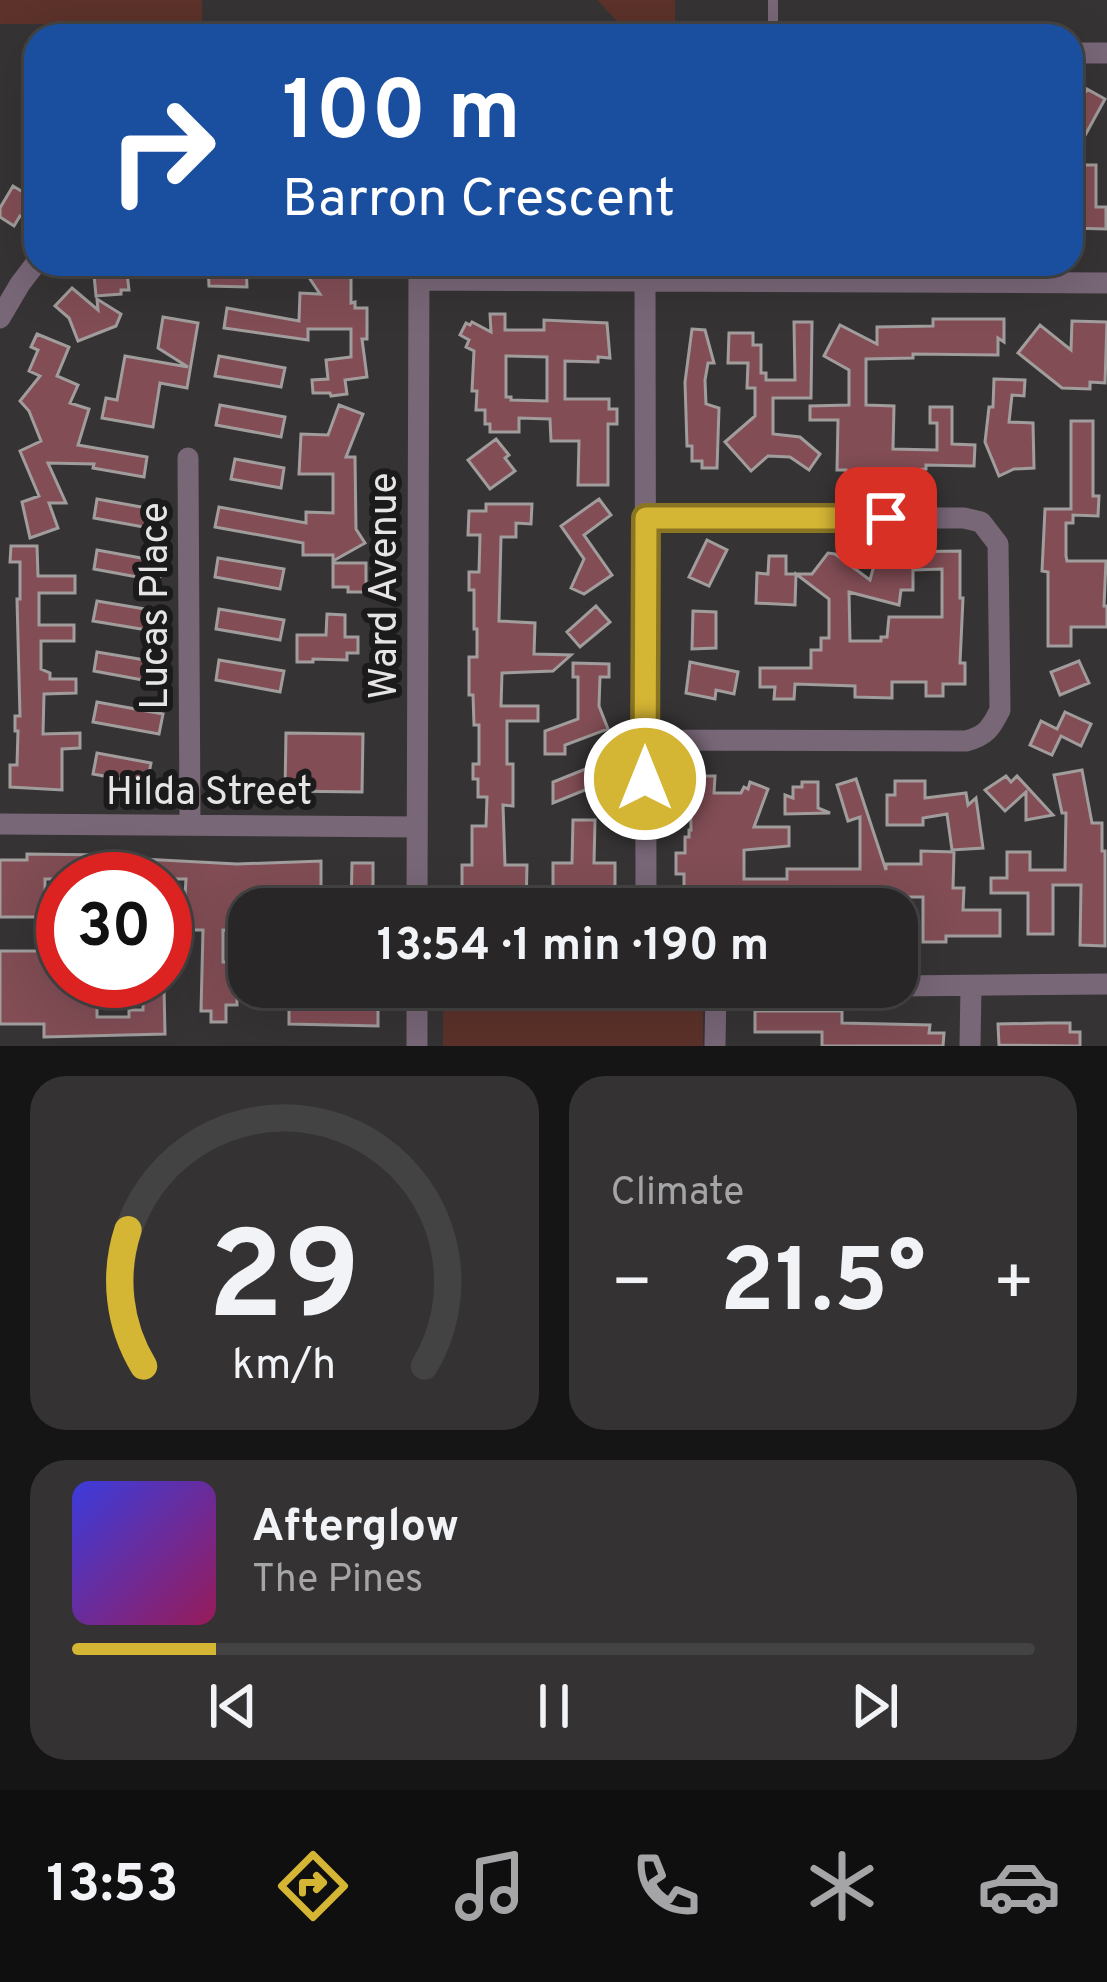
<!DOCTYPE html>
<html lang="en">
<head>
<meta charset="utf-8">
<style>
  :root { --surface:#282627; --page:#343233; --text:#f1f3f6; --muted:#a5a5a7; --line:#444344; --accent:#d5b534 }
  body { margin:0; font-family:Overpass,sans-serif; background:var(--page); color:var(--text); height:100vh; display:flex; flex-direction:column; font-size:45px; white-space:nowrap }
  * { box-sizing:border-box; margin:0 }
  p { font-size:39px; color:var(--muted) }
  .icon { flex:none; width:66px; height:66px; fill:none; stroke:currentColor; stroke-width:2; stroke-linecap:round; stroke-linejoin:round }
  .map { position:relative; height:1046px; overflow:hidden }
  .drawer { display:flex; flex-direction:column; gap:30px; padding:30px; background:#161515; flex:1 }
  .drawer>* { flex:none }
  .top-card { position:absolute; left:24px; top:24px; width:1059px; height:252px; border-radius:36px; box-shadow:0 12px 48px #0002,0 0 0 3px var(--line); background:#1a4fa0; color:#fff; overflow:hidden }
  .speed { position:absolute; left:36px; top:852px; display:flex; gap:24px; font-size:60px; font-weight:700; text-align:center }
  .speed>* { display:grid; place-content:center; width:156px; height:156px; border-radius:50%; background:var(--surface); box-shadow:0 12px 48px #0002,0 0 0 3px var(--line); line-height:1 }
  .speed .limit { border:18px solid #d22; background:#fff; color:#111 }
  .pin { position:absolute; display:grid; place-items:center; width:102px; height:102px; color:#fff; margin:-51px; border-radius:24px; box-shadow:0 6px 18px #0006 }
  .me { position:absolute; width:132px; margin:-66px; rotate:0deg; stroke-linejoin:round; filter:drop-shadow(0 0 9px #0008) }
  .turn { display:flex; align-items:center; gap:42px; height:252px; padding:0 60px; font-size:54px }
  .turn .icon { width:156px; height:156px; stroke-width:2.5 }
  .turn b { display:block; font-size:84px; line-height:102px }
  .big { font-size:90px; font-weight:700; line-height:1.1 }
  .drawer .card { flex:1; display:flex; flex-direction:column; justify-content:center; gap:18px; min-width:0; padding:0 42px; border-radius:36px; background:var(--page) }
  .drawer .dial { align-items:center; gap:0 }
  .dial svg { height:312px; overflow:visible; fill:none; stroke:var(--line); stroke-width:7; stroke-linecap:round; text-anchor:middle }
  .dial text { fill:var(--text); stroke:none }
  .song { display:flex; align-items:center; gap:36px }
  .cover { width:144px; height:144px; border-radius:18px; background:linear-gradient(135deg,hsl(240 70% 55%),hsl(330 70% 35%)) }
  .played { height:12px; border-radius:6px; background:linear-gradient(90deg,var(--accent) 15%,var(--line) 15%) }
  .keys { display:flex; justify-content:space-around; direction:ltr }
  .heat { display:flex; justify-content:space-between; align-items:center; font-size:66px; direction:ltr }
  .drawer .tiles { flex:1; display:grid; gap:30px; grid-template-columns:1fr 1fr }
  .card:last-child { grid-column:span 2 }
  .trip { position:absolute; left:228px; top:888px; width:690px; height:120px; border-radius:36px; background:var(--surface); box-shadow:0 12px 48px #0002,0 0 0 3px var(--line); font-weight:700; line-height:120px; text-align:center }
  .menu { display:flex; height:192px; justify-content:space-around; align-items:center; background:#100f10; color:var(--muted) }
  .menu .icon { width:84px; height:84px }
  .menu .current { color:var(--accent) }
  .menu b { font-size:54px; color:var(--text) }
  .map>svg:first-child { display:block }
  .green { fill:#5c322a }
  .building { fill:#824d55; stroke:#a19d9d; stroke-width:3; fill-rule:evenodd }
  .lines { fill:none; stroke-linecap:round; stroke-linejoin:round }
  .lane { stroke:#786777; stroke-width:10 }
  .street { stroke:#786777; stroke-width:21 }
  .route-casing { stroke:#8a7622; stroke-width:30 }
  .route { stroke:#d5b534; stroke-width:21 }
  .labels { text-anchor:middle; stroke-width:12; stroke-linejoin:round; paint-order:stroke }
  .street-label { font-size:39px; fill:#e6e4e4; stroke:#1c1b1c }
</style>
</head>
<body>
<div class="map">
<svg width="1107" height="1046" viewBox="0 0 1107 1046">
  <rect width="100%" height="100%" fill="#363334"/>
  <path class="green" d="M0,0H202V24H0Z
    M597,0H675V21L618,22Z
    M443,1000L703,1002V1046H443Z"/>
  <path class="building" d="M1087,89L1105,99L1071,161V118Z
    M1071,165H1096V207H1106V229L1071,228Z
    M13,186L36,200L26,219L20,216L14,226L0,217V208Z
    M93,264H126L129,290H121V294L96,296Z
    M208,264H246L247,287L209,286Z
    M300,264H351V303L355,302V308H367V339H362L367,377L345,380L347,394L331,396L330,393H313L312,380L328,379L326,360L351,357V329H308V340L224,328L227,308L299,321L300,293L320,294Z
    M72,288L98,310L97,299L121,314L116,326L78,341L69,318L55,306Z
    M490,314H505V330H544V320L607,323L610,358L598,357V362L565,361V399H609V409H617V424H608V485H578L579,441H551L550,419L519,418V432H490V424H485V410H476L477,391H472L474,351L466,347L469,340L460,335L466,323L470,325L472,322L491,332ZM506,356L547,357V401L511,400V397H506Z
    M163,317L198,323L187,388L160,383L153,427L102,418L106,398L117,400L125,356L188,367L158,348Z
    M933,319H1004V342L998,338V355L913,354V358L866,359V405L894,406L893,449L937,450V423H930V407H952V444L975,445L974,466L926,465V469L846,475V470H837L838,420H810V406L849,405V370L824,356L840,325L877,344V327L933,326Z
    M1072,321L1107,322L1105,383L1090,382V389L1062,388L1018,353L1040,325L1071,350Z
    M794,322H812L811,398H773V434L800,437L820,454L809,470L790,457L768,456L751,471L725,442L755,416V388H747L748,363H728L729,333H753V345H761V373H766V380H795Z
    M692,329L705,330L714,363H708L705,380L706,404L719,408L717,468H702V461H692V446H687L685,382Z
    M37,334L69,347L57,376L78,385L70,403L89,409L78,445L147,457L144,477L93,468L94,464L48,463L66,503H49L58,528L30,538L22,502L39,496L20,451L41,441L29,411L20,401L40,376L29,371L38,350L31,347Z
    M219,356L285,368L281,387L215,376Z
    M994,379L1025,380L1024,396L1012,395L1009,422L1033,423L1034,468L1014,469L999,476L985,442L989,407H993Z
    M220,405L285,417L281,437L216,425Z
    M339,405L363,414L346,457H355L356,529L365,543L333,561V555H303V543L215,527L219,507L306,523V512L333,513V474H299L301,434L328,435Z
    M1071,421H1093V496H1099L1098,516L1073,515V523H1066V556L1067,561H1106L1104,606H1107V627H1071V646H1048V572L1042,571L1045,509H1071Z
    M496,439L509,455L505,458L515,471L490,489L468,460Z
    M235,459L284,468L281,488L231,479Z
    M97,499L163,511L160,530L94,518Z
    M599,499L611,515L584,535L612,575L584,594L571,588L584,559L561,526Z
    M486,504H532L531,524L516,523V537H501L499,621L535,623L534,654L571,655L553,671L502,673L501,706H538V721H507V764H513V806L503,805L505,865H527L526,909H462V865H472V826H486L487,797H478V779H473V764H479V725H474L473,695H469V657H477V629H474V590H469V572H479L480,535H468L469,511H486Z
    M707,540L727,550L709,586L689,577Z
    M11,546H37L38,576H75V593H39V625H74V641H41V669L50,673V679H76V693L44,694L43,734L80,733V748L62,749V790L10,787V765H17L18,731H15V716H20L17,599H20V562H10Z
    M879,547L896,552L960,551V598H963L960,663H965V684H943V696H926V682H892V698L855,697V686L795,684L794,699H774L775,687H760V668H811V650H821V638H829V599L796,574L795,605L756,603L757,573L768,574L769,556H786V574H812L828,553L835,554L870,580ZM942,569V617H889L887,637H881V641H850L849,592L899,605L901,590H913V570Z
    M97,550L163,562L159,581L94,569Z
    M218,558L284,569L280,589L215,577Z
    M333,563H366V592H348V587H333Z
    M97,601L163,612L159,632L93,621Z
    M596,606L610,622L580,647L567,632Z
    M219,609L284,620L280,640L216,629Z
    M693,611L716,612V648L692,649Z
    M327,614L345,615V637H358V653H347V660L313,659V662H297V635H326Z
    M97,652L163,663L159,683L94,671Z
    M219,660L284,671L280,692L216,680Z
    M1079,661L1089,683L1060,695L1051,672Z
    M690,662L738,672L734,694L716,690L715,699L686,693Z
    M573,663L609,664V677H600L599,706L608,729L565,745V754H545V731L578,719V677H573Z
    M97,702L163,714L159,734L93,722Z
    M1065,712L1091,724L1081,746L1061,736L1052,755L1030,745L1041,721L1057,729Z
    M286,733L363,734L362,792L285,791Z
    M97,753L151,763L147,784L93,774Z
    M593,766L600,784L553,803V782Z
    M1082,770L1092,823H1102V851H1105V946L1080,945L1081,885H1053V934H1028V893H991V878H1007V852H1030V870H1065L1066,813H1062L1054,775Z
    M690,776H715L714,793H741L744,787L748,789L750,782L768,789L754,827H789V846L744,850V879H787V869H860V817L848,821L837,785L856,779L886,870V864H921V851L954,852L953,888H964L963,910H1000V936H946V942H923V897H895V909H684V874H676V853H685V837H689V830H691Z
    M1006,776L1011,782L1017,776L1053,815L1026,820V792L1005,811L985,790Z
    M895,781H925V798L966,793L968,805L976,798L983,848L952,850L947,814L923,818V825H887V795H895Z
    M802,782H818V808L830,813L785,814V795L793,798V787H802Z
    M573,820H595L594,863H615V909H553V863H572Z
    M27,854L107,855L108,879H45V917H0V860H27Z
    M142,859L237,864L321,861V909H249V931L223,930V962H249V998H237V1005H226V1022H211V1011H201L203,930H183L186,879H142Z
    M352,863H373V909H351Z
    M44,939H60V981H97V1017H129V1010H143V988L164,987L165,1034L44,1037V1024H0V951H44Z
    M289,987H378V1026L289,1024Z
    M755,1011H842V1023L930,1025L929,1033H944L943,1046H822V1032H755Z
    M1049,1023H1070V1032H1080V1046L999,1045L998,1024Z"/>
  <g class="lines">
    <path class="lane" d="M773,36V0"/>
    <path class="street" d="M1071,53H1107
      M419,280L1107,283
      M645,281L646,909
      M0,318L20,284L36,263
      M188,458L190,825
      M645,740L966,741C986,736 991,728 1000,710L998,544L981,522L964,518H646
      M0,824L417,827
      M417,909L419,264
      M897,986L1107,984
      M417,1046V987
      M715,1046L716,987
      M970,1046L971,987"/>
  </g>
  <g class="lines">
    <defs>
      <path id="route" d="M645,779L646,518H886"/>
    </defs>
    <use href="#route" class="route-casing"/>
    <use href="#route" class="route"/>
  </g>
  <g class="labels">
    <g class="street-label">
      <text transform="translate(382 586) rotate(-90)" y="14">Ward Avenue</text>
      <text transform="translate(153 606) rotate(-90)" y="14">Lucas Place</text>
      <text x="209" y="804">Hilda Street</text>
    </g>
  </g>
</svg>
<div class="speed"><div class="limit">30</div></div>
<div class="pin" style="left:886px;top:518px;background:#d93025"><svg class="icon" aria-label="arrive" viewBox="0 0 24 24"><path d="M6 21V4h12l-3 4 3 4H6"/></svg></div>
<svg class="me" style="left:645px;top:779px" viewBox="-20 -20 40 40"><circle r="17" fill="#d5b534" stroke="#fff" stroke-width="3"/><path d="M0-11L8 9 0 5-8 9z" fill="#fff"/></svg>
<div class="trip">13:54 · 1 min · 190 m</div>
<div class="top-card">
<div class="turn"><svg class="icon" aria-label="right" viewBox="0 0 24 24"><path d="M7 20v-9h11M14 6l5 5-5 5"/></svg><div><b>100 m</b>Barron Crescent</div></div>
</div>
</div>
<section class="drawer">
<div class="tiles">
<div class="card dial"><svg viewBox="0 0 100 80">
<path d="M14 69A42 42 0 1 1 86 69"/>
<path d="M14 69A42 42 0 0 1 10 34" stroke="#d5b534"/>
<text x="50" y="56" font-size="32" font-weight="700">29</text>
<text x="50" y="72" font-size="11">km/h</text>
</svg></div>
<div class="card"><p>Climate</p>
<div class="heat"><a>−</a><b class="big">21.5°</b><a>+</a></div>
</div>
<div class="card">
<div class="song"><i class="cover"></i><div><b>Afterglow</b><p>The Pines</p></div></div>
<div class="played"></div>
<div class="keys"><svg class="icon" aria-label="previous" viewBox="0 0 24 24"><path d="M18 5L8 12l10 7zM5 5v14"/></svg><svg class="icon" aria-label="pause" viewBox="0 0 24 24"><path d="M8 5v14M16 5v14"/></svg><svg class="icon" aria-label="next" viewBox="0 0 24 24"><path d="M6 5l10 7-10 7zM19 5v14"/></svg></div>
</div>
</div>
</section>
<nav class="menu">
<b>13:53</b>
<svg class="icon current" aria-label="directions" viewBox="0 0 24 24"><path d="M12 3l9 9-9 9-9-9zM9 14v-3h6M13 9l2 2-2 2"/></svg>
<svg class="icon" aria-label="music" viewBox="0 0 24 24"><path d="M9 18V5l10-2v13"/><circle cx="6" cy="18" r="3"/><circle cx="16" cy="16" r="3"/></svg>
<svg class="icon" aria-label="phone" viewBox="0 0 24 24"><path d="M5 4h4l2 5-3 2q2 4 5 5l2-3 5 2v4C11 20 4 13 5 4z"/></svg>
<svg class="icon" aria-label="climate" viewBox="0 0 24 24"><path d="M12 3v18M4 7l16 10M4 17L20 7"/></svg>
<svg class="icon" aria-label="car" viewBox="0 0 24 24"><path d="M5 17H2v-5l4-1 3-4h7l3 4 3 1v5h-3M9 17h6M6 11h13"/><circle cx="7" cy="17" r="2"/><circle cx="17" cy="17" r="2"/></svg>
</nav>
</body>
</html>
